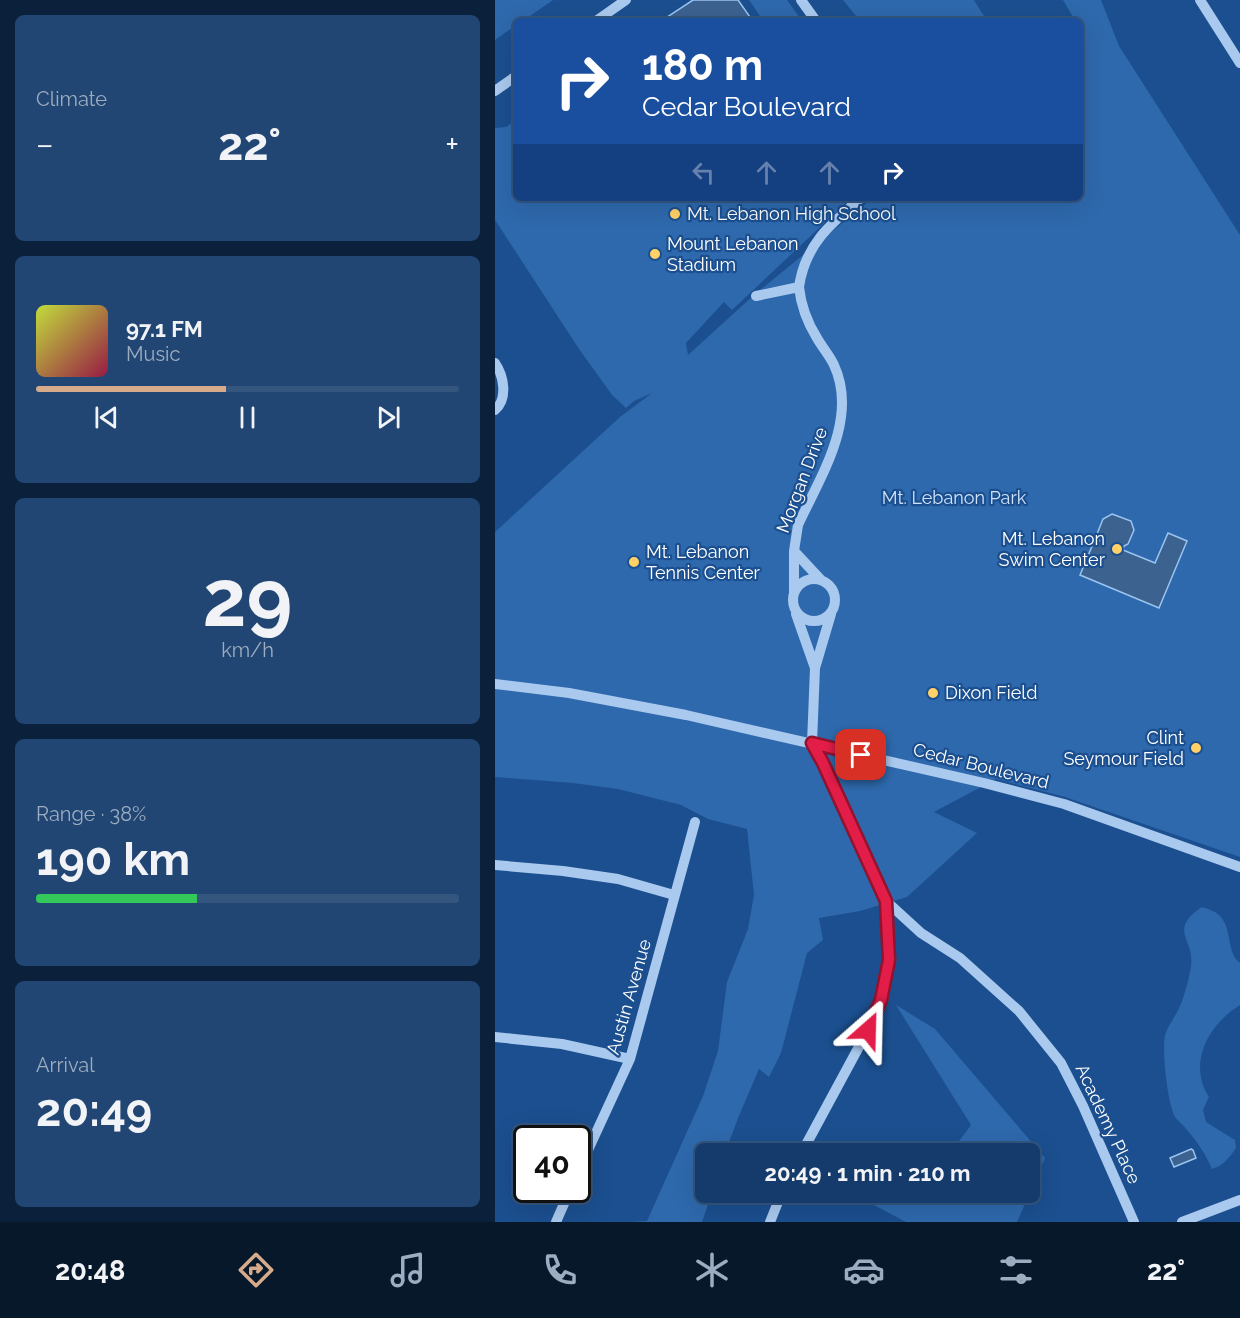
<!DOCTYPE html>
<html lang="en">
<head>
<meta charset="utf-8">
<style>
  :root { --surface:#143b6b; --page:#214673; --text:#f1f3f6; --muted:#9dadc1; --line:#33557e; --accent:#d6ab8b }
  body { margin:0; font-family:Raleway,sans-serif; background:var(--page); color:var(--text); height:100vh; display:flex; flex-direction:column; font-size:22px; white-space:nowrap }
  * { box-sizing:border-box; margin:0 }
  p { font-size:20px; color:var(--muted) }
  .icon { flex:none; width:33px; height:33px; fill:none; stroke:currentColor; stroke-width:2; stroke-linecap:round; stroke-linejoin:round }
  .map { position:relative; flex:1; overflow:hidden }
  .side { display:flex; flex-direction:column; gap:15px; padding:15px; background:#0b203b; width:495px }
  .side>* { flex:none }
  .guide { position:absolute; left:18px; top:18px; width:570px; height:183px; border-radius:9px; box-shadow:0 6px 24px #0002,0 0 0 2px var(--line); background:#1a4fa0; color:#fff; overflow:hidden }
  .speed { position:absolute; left:18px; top:1125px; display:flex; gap:12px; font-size:30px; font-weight:700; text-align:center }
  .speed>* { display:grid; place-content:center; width:78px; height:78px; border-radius:50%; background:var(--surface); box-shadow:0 6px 24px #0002,0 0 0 2px var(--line); line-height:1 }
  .speed .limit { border:3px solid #111; border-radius:9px; background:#fff; color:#111 }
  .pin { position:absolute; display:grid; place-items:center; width:51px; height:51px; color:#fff; margin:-26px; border-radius:12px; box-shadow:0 3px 9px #0006 }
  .me { position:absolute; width:66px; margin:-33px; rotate:25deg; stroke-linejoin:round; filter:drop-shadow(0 0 4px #0008) }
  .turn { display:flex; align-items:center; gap:21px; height:126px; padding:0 30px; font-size:27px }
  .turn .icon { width:78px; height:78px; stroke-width:2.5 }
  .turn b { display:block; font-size:42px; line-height:51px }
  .lanes { display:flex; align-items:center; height:57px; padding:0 30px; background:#0003; justify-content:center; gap:30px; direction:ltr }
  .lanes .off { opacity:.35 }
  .big { font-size:45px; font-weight:700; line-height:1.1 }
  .side .widget { flex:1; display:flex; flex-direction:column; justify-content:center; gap:9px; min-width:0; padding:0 21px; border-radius:9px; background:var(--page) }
  .side .dial { align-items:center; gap:0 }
  .dial b { font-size:78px; line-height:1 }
  .song { display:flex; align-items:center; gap:18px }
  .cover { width:72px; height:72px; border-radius:9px; background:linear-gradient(135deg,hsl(70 70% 55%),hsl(340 70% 35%)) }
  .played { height:6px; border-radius:3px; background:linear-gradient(90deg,var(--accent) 45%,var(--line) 45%) }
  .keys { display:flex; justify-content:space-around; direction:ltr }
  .heat { display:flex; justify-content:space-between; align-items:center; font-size:33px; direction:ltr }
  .charge { height:9px; border-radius:4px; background:linear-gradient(90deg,#34c759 38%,var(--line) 0) }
  .trip { position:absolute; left:200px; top:1143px; width:345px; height:60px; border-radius:9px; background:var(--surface); box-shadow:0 6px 24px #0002,0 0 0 2px var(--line); font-weight:700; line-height:60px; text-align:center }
  .dock { display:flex; height:96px; justify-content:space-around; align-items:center; background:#08182b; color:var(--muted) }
  .dock .icon { width:42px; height:42px }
  .dock .selected { color:var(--accent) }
  .dock b { font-size:27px; color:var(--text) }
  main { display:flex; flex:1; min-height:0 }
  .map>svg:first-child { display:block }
  .green { fill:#2e69ad }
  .water { fill:#3c6290; stroke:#9cc4f0; stroke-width:1.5 }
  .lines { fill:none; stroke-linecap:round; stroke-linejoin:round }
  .minor { stroke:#a9c9ee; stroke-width:10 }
  .route-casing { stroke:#92132f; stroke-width:15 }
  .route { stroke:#e11d48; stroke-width:10 }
  .poi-dot { fill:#ffd166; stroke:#1b4f8f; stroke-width:2 }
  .labels { text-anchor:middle; stroke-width:4.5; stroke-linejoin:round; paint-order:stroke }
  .poi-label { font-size:18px; fill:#fff; stroke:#1b4f8f; text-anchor:start }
  .street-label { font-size:18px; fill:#fff; stroke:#1b4f8f }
  .park-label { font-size:18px; fill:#cfe3fa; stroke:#1b4f8f }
</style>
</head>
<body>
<main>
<section class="side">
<div class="widget"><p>Climate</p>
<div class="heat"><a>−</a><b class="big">22°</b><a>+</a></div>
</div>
<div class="widget">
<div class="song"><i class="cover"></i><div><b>97.1 FM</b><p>Music</p></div></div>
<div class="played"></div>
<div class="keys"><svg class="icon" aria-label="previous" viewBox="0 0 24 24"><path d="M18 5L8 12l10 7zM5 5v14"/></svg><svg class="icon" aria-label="pause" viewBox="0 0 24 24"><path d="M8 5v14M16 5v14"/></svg><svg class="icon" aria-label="next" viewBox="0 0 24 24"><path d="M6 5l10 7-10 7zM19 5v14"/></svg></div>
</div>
<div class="widget dial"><b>29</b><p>km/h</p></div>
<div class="widget"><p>Range · 38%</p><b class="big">190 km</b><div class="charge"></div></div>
<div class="widget"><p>Arrival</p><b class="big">20:49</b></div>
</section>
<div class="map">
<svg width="745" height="1222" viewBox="0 0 745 1222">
  <rect width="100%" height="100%" fill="#1b4f8f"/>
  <path class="green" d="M0,0H58L28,21H21V25L0,40Z
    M254,0H292L307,21H257L265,16Z
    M348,0H479L492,21H365Z
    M568,0H606L624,46L745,235V857L570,797L501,779L439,812L482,833L412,897L365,911L324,918L328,940L312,953L286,1053L274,1077L264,1069L243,1118L230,1153L210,1154V1192L217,1193L207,1222H136L152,1221L208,1096L223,1051L232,982L253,929L259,895L252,829L213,819L186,805L123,789L78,783L0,777V532L125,417L157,393L139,401L131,408L117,395L84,349L0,220V128L11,127L21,120V198H356L237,310L229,302L191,343L193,355L259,295L378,198H585V21H574L578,17Z
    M707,907C712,909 720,911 724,915C738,928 731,953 745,963V1005C714,1024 692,1063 714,1097L708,1110L711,1122L740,1140L741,1148C735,1157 728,1166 717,1169C710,1153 703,1143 692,1130C689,1126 683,1121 680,1117C672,1101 667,1052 670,1035C673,1025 681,1016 685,1006C690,994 694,979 696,966C700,939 672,930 707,907Z
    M401,1005L440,1029L550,1158L522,1222H411L360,1195L362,1192H534V1154L455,1153L476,1125Z"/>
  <path class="water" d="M198,0H243L255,17L249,21H171L169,19Z
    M617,514L636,521L639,530L633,544L629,546L628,550L660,563L673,533L692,541L664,608L585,575L600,539L609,542V537L602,534L608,519Z
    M696,1149L698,1150L701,1158L679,1167L675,1158Z"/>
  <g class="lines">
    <path class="minor" d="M306,0L321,21
      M705,0L745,63
      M101,21L131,0
      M0,91L21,76
      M261,296L304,287C310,245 335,224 366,198
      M0,363C9,376 13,399 0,410
      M299,551L326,580
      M298 600a21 21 0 1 1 42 0a21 21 0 1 1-42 0Z
      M299,593V551L303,525C325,477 364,419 339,365C335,356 327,347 322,338C312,322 306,306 304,287
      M301,614L320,668
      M0,684L74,693L191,715L489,783L569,804L745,867
      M0,865L68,871L123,879L179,895
      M391,901L426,933L465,958L524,1011L566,1063L588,1106L639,1222
      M0,1037L67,1044L135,1059
      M306,1154L373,1030L386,1000L394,960L391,901L328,763L317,743L320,668L336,614
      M82,1174L135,1059L200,822
      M61,1222L75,1190
      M275,1222L287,1192
      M687,1222L745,1200"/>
  </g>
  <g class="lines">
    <defs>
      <path id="route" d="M366,755L317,743L328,763L391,901L394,960L386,1000L373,1030"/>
    </defs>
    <use href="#route" class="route-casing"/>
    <use href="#route" class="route"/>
  </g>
  <g class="poi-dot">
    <circle cx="180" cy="214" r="6"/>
    <circle cx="160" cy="254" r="6"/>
    <circle cx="622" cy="549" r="6"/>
    <circle cx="139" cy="562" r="6"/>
    <circle cx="438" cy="693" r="6"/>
    <circle cx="701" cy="748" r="6"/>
  </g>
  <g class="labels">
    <g class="poi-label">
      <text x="192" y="220">Mt. Lebanon High School</text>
      <text x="172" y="250">Mount Lebanon<tspan x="172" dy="21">Stadium</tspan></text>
      <text x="610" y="545" text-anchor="end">Mt. Lebanon<tspan x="610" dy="21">Swim Center</tspan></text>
      <text x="151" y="558">Mt. Lebanon<tspan x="151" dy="21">Tennis Center</tspan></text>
      <text x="450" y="699">Dixon Field</text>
      <text x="689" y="744" text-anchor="end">Clint<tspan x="689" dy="21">Seymour Field</tspan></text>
    </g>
    <g class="street-label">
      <text transform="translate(307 480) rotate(-69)" y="6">Morgan Drive</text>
      <text transform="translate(486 766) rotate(14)" y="6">Cedar Boulevard</text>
      <text transform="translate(134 997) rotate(-74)" y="6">Austin Avenue</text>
      <text transform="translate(613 1124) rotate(65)" y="6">Academy Place</text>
    </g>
    <g class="park-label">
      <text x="459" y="504">Mt. Lebanon Park</text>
    </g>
  </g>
</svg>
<div class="speed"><div class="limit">40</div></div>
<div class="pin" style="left:366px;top:755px;background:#d93025"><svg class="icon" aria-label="arrive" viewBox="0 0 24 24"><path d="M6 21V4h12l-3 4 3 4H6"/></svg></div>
<svg class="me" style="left:373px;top:1030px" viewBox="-20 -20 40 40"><path d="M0-17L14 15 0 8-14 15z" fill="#e11d48" stroke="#fff" stroke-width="4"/></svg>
<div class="trip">20:49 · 1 min · 210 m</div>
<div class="guide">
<div class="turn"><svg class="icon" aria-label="right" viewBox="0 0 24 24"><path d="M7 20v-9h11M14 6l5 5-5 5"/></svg><div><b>180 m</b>Cedar Boulevard</div></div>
<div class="lanes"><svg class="icon off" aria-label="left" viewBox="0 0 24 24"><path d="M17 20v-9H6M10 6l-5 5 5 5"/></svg><svg class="icon off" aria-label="ahead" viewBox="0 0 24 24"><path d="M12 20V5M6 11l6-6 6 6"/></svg><svg class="icon off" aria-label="ahead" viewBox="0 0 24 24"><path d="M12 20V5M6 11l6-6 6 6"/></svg><svg class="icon" aria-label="right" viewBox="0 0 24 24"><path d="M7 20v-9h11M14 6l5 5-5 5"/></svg></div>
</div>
</div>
</main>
<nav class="dock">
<b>20:48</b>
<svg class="icon selected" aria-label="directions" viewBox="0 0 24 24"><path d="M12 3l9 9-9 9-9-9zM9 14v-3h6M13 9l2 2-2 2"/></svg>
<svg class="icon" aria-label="music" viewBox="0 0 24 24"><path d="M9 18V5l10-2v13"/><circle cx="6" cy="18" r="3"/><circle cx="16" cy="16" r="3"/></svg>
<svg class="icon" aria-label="phone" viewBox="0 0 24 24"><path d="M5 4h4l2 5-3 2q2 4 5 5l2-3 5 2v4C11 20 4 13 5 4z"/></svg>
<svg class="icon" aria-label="climate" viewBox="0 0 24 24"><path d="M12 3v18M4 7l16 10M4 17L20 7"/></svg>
<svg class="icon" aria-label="car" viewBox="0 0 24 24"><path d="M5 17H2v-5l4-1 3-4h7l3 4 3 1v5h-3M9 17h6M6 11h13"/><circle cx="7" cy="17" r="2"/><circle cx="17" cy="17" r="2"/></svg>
<svg class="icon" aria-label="filters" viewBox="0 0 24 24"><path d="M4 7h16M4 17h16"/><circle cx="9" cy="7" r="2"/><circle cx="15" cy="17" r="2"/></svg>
<b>22°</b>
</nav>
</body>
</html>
